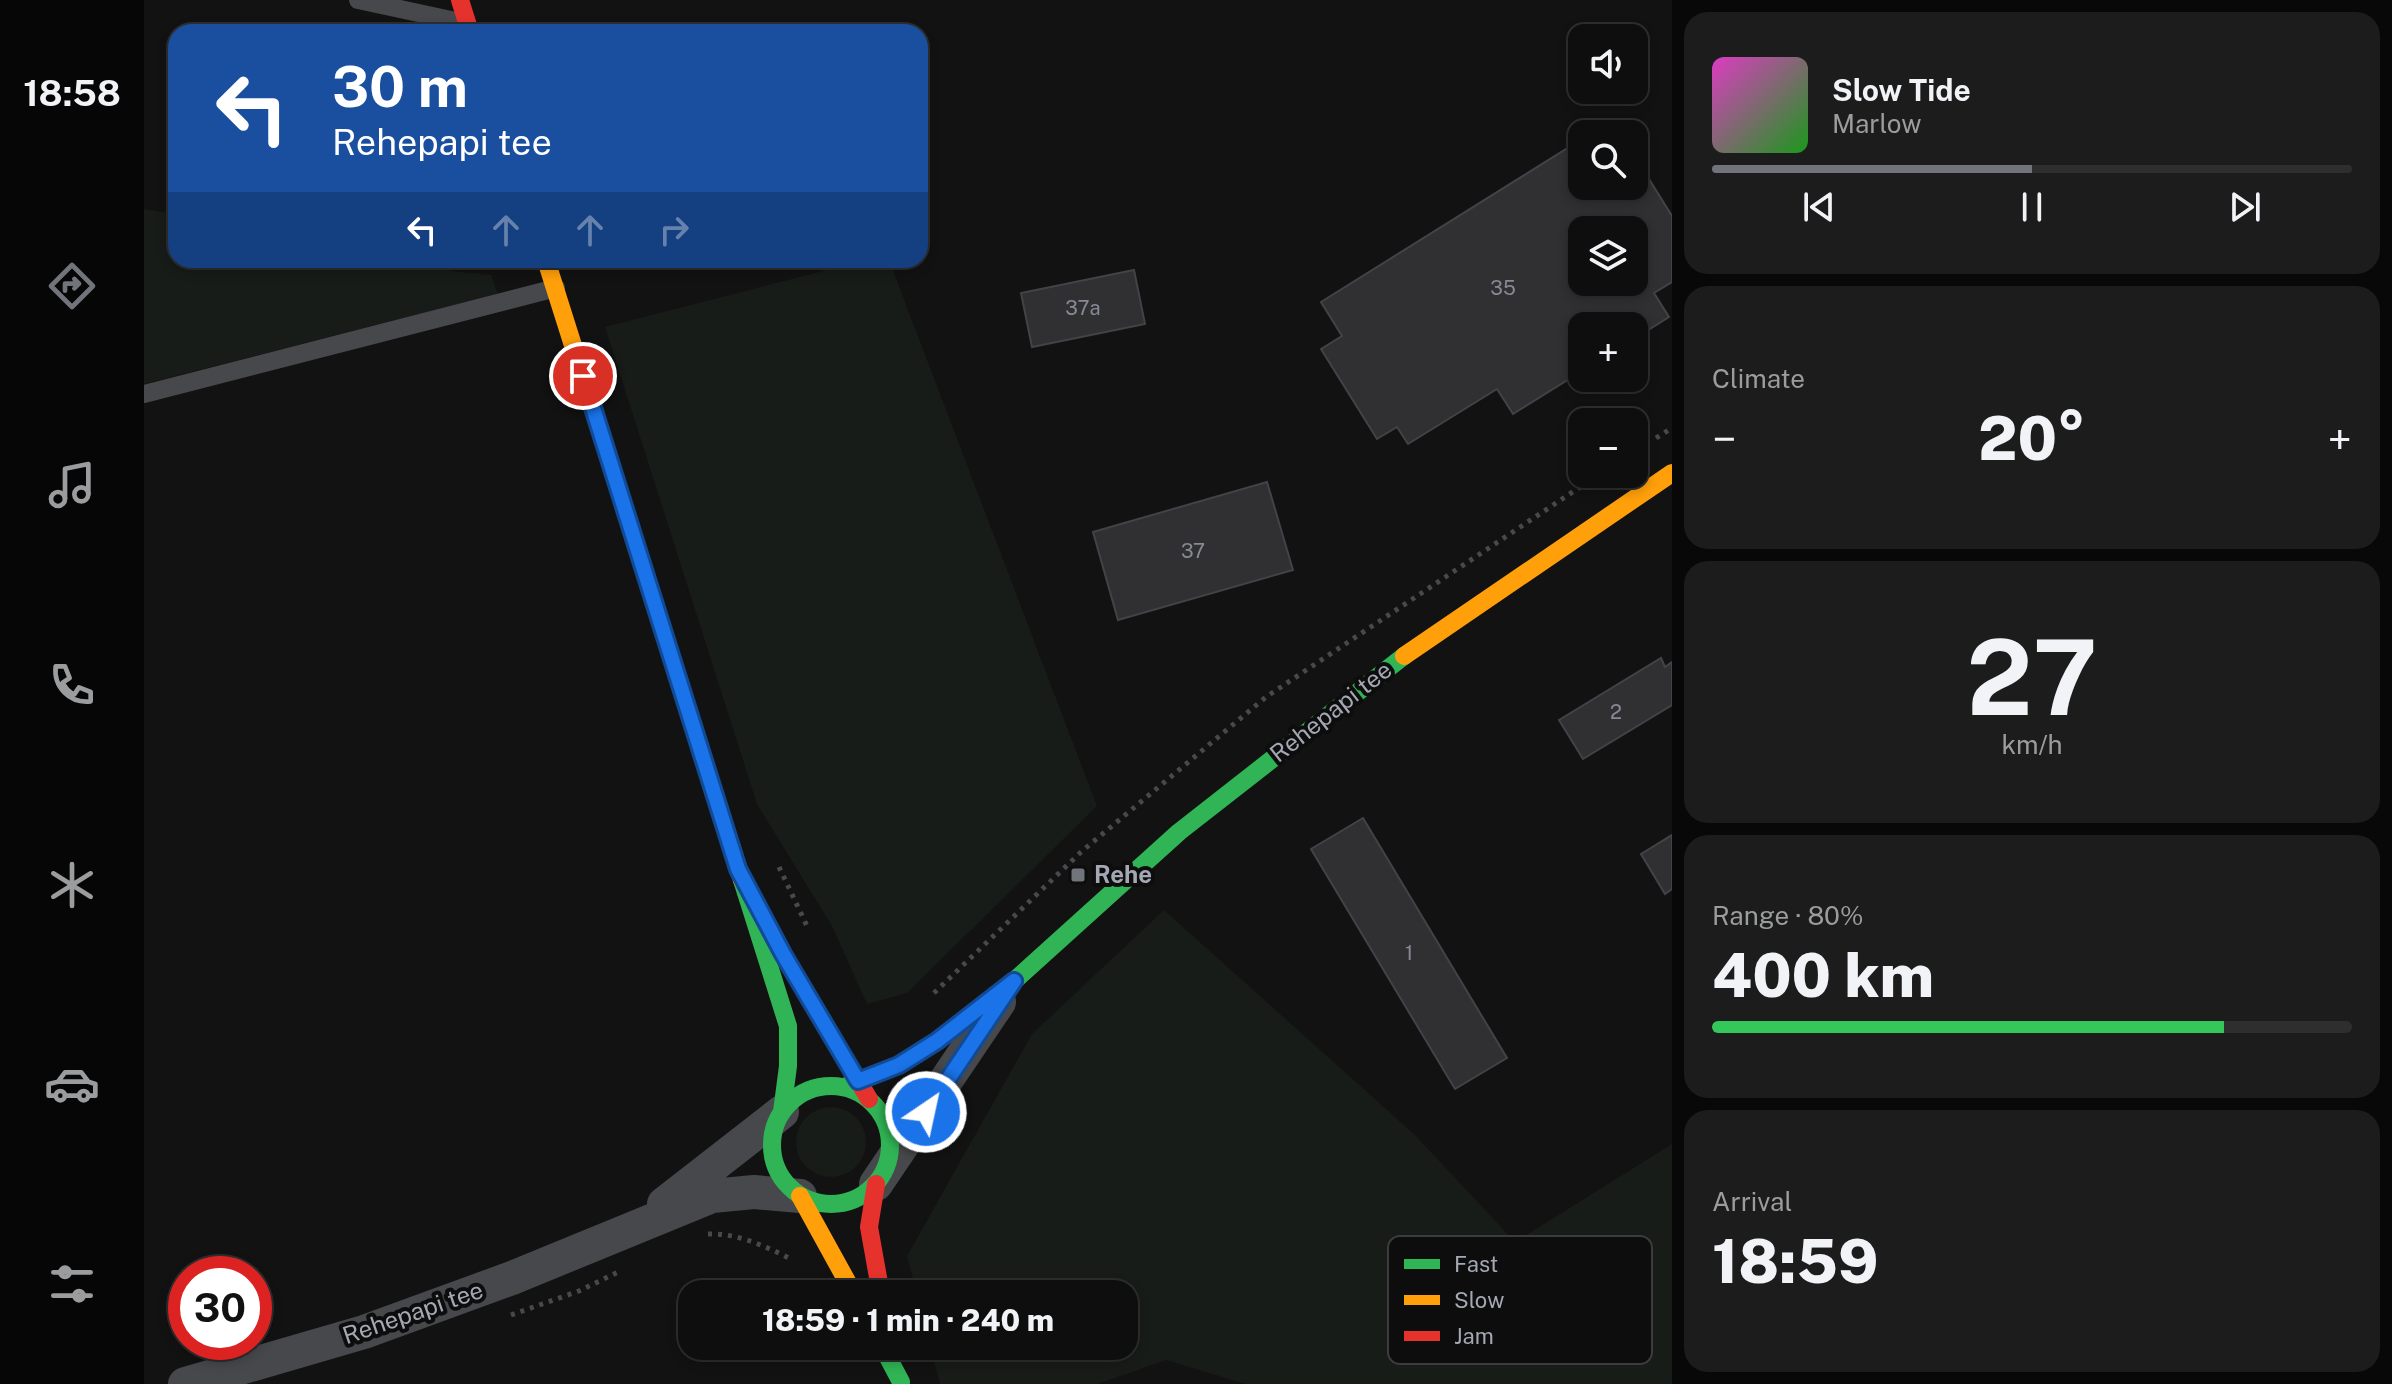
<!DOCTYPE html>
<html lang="en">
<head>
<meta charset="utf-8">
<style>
  :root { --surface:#0e0e0e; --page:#1c1c1c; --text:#f1f3f6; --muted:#9b9c9e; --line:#2e2e2e; --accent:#71747b }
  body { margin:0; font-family:"Public Sans",sans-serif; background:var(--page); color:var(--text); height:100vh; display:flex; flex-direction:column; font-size:30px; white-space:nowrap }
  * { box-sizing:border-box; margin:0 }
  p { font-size:26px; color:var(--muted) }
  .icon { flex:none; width:44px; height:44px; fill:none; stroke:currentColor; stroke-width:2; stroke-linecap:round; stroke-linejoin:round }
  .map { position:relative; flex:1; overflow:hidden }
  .panel { display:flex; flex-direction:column; gap:12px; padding:12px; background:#080808; width:720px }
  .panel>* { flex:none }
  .guide { position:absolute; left:24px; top:24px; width:760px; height:244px; border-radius:24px; box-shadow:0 4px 12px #0003,0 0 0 2px var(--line); background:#1a4fa0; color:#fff; overflow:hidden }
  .tools { position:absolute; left:1424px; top:24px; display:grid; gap:16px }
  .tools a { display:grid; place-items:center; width:80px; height:80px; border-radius:16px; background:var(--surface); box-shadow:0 4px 12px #0003,0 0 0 2px var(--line); font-size:40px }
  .speed { position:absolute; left:24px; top:1256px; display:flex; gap:16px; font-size:40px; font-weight:700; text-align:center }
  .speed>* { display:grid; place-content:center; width:104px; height:104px; border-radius:50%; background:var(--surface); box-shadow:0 4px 12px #0003,0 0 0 2px var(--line); line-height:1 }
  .speed .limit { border:12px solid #d22; background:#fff; color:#111 }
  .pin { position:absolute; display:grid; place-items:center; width:68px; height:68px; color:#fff; margin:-34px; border:4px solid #fff; border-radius:50%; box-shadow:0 2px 8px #0007 }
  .me { position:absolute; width:88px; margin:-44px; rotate:34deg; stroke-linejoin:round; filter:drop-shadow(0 0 6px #0008) }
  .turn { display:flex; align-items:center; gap:28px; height:168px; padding:0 32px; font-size:36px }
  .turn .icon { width:104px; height:104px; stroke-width:2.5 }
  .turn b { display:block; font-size:56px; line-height:68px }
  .lanes { display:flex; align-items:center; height:76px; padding:0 32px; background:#0003; justify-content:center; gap:40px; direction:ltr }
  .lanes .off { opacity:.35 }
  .big { font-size:60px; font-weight:800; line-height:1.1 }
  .panel .card { flex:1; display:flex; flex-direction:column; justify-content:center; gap:12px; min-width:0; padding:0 28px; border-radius:24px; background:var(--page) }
  .panel .dial { align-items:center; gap:0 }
  .dial b { font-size:104px; line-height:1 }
  .song { display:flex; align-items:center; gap:24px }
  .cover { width:96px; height:96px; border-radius:12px; background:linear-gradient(135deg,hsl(310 70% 55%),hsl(120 70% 35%)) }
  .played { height:8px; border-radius:4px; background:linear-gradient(90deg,var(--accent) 50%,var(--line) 50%) }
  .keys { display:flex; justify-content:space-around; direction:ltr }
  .heat { display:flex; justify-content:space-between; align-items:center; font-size:44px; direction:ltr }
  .charge { height:12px; border-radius:6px; background:linear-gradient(90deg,#34c759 80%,var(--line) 0) }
  .trip { position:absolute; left:534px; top:1280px; width:460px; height:80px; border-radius:24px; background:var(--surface); box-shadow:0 4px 12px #0003,0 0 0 2px var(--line); font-weight:800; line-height:80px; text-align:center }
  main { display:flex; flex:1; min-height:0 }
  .tabs { display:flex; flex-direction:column; width:144px; justify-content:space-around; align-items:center; background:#060606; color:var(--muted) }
  .tabs .icon { width:56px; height:56px }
  .tabs .current { color:var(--accent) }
  .tabs b { font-size:36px; color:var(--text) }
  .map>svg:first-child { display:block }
  .green { fill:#171c18 }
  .building { fill:#303033; stroke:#424346; stroke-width:2; fill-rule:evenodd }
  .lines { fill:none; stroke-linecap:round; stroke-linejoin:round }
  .path { stroke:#48494d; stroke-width:5; stroke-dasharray:4 6; stroke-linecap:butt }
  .lane { stroke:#47484b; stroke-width:18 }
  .street { stroke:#47484b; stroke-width:34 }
  .fast { stroke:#30b455; stroke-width:18 }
  .slow { stroke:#ff9f0a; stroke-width:18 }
  .jam { stroke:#e5322d; stroke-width:18 }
  .route-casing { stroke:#114b97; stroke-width:20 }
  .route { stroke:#1a73e8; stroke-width:14 }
  .poi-dot { fill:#71747b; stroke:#0d0d0e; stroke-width:3 }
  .labels { text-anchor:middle; stroke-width:8; stroke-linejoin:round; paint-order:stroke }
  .number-label { font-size:20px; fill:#878a93 }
  .street-label { font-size:24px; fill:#a4a8b3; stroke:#0d0d0e }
  .poi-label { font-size:24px; font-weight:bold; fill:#a4a8b3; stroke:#0d0d0e; text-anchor:start }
  .key { fill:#0d0d0e; stroke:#3a3c40; stroke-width:2 }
  .key-label { font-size:22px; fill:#a4a8b3 }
</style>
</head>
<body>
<main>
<nav class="tabs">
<b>18:58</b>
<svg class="icon current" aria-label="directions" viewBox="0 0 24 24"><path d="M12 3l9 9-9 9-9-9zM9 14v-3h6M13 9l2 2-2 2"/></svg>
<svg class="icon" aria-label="music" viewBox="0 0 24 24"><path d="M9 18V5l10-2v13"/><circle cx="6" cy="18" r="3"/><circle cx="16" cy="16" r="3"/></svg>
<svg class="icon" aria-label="phone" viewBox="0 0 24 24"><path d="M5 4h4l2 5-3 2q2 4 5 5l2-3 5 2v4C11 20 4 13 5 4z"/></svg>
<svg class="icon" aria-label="climate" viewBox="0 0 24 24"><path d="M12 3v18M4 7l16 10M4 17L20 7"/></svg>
<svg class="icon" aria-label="car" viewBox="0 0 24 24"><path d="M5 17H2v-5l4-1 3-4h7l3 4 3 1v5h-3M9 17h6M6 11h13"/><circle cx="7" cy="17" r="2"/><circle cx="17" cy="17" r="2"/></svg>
<svg class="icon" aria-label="filters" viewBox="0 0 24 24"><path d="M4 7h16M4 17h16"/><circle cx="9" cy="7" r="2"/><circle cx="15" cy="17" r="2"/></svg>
</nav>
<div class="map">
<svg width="1528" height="1384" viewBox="0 0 1528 1384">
  <rect width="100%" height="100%" fill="#121213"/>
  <path class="green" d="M0,209L32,214V260H255L307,271L347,275L354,294L0,384Z
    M722,260H745L953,806L763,993L723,1004L688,926L613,804L461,327Z
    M1020,910L1271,1135L1371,1242L1528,1144V1384H1102L1022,1360L953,1384H796L786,1346H980V1294H773L763,1256L888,1034Z
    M652 1142a35 35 0 1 1 70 0a35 35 0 1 1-70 0Z"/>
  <path class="building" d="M1468,121L1477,134H1447Z
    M1438,139V186H1490V155L1528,216V282L1510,293L1525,317L1490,339V326H1438V371L1369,414L1353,389L1264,444L1253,427L1233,439L1177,349L1198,336L1177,302ZM1438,230H1490V282H1438Z
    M990,270L1001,324L888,347L877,293Z
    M1123,482L1149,570L974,620L949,532Z
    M1517,658L1521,667L1528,662V705L1439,759L1415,720Z
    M1219,818L1363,1058L1311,1089L1167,849Z
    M1528,835V889L1521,894L1497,854Z"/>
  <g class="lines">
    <path class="path" d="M1512,438L1528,428
      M635,867L663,926
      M790,993L937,852L1122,697L1448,479
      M564,1234C594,1233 623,1247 649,1260
      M367,1315L435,1291L476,1271"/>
    <path class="lane" d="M214,0L321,23
      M0,394L412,288"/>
    <path class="street" d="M732,1184L855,1002
      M520,1204L638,1112
      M41,1384L220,1332L368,1278L568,1196L610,1192L656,1196"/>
    <path class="fast" d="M598,880L644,1026V1066L638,1112
      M628 1145a59 59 0 1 1 118 0a59 59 0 1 1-118 0Z
      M700,1087L755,1065L793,1041L870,981L1035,832L1260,656
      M738,1346L757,1382"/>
    <path class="slow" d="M402,260L598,880
      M1260,656L1528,473
      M656,1196L710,1294"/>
    <path class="jam" d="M316,0L326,32
      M640,956L725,1099
      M732,1184L725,1227L737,1294"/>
  </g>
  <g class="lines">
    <defs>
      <path id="route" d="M439,376L594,869L639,954L714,1081L755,1065L793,1041L870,981L782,1112"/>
    </defs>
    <use href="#route" class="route-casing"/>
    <use href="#route" class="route"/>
  </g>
  <rect class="poi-dot" x="926" y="867" width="16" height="16" rx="4"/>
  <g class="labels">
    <g class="number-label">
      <text x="1359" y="295">35</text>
      <text x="939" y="315">37a</text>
      <text x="1049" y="558">37</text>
      <text x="1472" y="719">2</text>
      <text x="1265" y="960">1</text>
    </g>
    <g class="street-label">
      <text transform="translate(1187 712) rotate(-38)" y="8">Rehepapi tee</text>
      <text transform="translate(269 1313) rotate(-19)" y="8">Rehepapi tee</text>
    </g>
    <g class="poi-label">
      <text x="950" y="883">Rehe</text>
    </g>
  </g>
  <rect x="1244" y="1236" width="264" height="128" rx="12" class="key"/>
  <rect x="1260" y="1259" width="36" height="10" fill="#30b455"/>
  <rect x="1260" y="1295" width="36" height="10" fill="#ff9f0a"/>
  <rect x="1260" y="1331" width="36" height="10" fill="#e5322d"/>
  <g class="key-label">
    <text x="1310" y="1272">Fast</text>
    <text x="1310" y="1308">Slow</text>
    <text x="1310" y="1344">Jam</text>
  </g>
</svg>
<div class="tools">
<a><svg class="icon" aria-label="sound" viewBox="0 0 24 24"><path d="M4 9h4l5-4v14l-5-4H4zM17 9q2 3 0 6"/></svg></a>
<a><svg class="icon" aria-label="search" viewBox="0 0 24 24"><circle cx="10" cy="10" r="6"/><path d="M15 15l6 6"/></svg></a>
<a><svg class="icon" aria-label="layers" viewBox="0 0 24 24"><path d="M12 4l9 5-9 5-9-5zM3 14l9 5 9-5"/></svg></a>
<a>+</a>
<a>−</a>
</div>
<div class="speed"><div class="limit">30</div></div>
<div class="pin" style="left:439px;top:376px;background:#d93025"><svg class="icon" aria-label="arrive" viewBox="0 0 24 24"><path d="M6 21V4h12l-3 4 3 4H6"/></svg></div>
<svg class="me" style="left:782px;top:1112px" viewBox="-20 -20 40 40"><circle r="17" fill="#1a73e8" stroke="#fff" stroke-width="3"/><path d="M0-11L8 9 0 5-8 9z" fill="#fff"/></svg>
<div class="trip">18:59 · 1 min · 240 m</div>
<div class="guide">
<div class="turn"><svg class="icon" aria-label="left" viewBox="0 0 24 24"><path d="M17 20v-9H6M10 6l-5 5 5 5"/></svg><div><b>30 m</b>Rehepapi tee</div></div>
<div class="lanes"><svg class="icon" aria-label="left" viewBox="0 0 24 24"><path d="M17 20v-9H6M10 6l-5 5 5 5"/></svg><svg class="icon off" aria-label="ahead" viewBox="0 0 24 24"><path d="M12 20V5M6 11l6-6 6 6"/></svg><svg class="icon off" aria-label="ahead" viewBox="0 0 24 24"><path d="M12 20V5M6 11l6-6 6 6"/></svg><svg class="icon off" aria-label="right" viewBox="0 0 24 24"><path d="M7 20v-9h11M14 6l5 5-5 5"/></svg></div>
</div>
</div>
<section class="panel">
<div class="card">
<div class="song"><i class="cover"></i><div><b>Slow Tide</b><p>Marlow</p></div></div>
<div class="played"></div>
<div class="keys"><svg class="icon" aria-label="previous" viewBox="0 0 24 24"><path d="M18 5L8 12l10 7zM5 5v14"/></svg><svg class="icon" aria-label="pause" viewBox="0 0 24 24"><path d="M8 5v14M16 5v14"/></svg><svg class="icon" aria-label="next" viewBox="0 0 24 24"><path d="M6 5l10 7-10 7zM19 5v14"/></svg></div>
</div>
<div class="card"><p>Climate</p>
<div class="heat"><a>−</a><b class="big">20°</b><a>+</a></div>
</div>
<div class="card dial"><b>27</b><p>km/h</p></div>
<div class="card"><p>Range · 80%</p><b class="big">400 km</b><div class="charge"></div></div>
<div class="card"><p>Arrival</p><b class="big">18:59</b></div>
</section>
</main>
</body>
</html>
